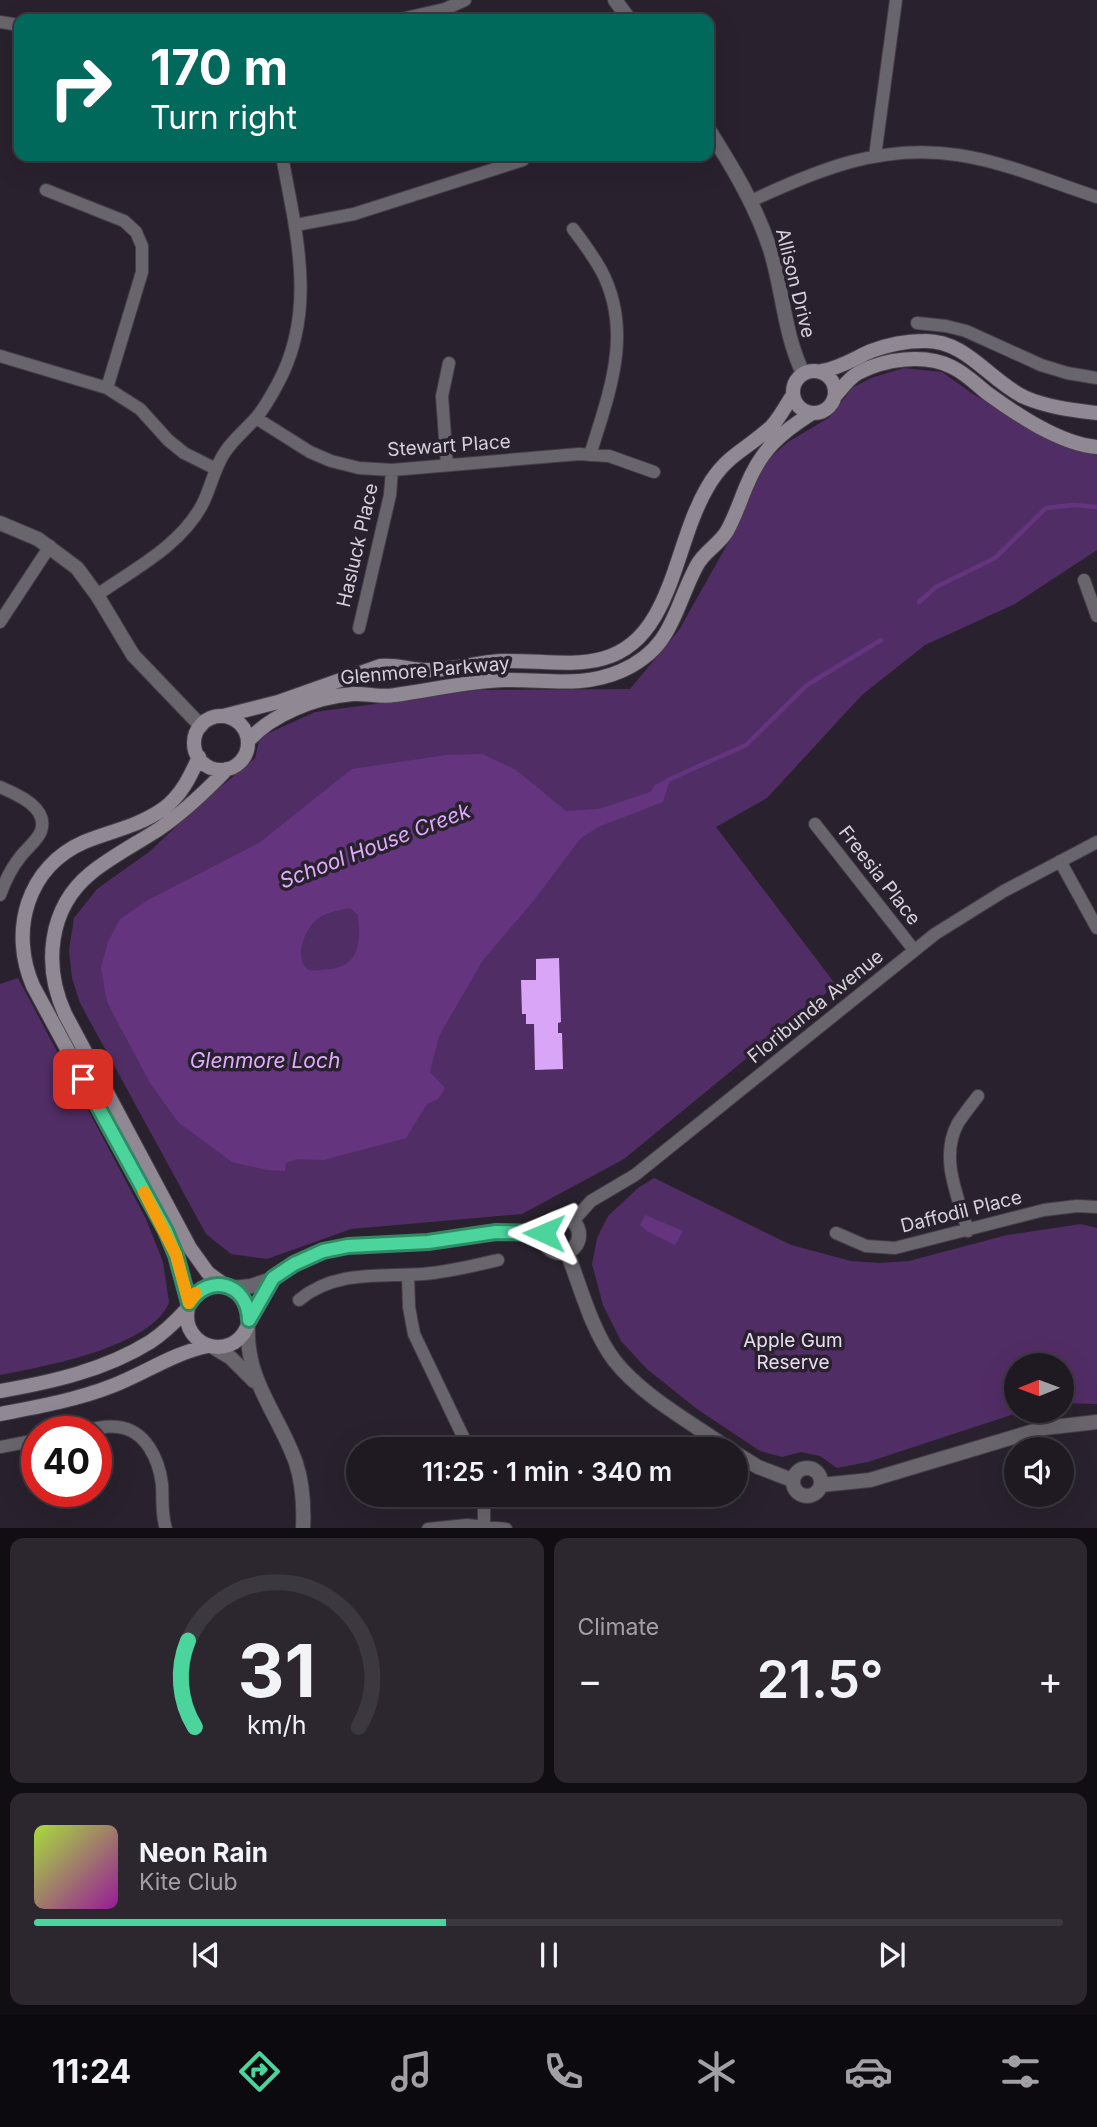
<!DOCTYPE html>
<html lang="en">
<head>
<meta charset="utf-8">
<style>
  :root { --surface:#1f1a22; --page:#2c272f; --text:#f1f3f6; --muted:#a1a1a5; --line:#3c3840; --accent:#4bd49b }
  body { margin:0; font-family:Inter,sans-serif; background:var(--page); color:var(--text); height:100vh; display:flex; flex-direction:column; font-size:26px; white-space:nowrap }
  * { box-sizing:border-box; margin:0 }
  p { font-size:23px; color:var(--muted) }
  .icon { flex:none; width:38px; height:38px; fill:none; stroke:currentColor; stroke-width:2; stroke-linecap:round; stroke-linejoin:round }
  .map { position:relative; height:1528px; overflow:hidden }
  .panel { display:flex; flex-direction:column; gap:10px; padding:10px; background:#110e13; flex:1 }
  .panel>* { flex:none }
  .top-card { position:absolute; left:14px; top:14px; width:700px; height:147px; border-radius:14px; box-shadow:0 7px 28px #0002,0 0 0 2px var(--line); background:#00695c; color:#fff; overflow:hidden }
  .needle { width:46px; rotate:269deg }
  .tools { position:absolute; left:1004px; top:1353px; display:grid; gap:14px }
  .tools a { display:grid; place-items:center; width:70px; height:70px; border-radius:50%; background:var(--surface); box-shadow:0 7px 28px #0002,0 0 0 2px var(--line); font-size:35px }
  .speed { position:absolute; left:21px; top:1416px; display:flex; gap:14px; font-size:35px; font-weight:700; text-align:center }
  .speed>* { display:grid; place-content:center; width:91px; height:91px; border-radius:50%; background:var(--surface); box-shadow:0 7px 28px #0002,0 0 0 2px var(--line); line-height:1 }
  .speed .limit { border:10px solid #d22; background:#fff; color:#111 }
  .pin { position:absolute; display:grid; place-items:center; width:60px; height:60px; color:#fff; margin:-30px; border-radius:14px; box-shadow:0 4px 10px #0006 }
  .me { position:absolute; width:77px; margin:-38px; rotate:271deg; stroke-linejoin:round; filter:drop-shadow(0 0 5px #0008) }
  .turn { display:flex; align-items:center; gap:24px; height:147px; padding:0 21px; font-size:32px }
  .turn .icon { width:91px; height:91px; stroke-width:2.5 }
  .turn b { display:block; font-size:49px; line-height:60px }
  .big { font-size:52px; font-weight:600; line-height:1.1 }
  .panel .widget { flex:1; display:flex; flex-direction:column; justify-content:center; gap:10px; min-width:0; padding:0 24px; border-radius:14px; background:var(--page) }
  .panel .dial { align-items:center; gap:0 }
  .dial svg { height:182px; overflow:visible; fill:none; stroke:var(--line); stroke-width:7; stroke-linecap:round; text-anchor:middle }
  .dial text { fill:var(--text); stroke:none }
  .song { display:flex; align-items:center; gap:21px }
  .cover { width:84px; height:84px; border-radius:10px; background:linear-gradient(135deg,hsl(80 70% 55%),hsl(300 70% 35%)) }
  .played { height:7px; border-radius:4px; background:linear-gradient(90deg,var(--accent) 40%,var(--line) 40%) }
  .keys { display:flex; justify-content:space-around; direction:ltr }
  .heat { display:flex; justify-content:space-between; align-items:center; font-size:38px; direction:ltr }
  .panel .tiles { flex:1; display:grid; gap:10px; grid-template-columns:1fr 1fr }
  .widget:last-child { grid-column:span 2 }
  .trip { position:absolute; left:346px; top:1437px; width:402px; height:70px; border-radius:35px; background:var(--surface); box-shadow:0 7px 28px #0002,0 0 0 2px var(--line); font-weight:600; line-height:70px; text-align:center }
  .tabs { display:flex; height:112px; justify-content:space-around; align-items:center; background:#0c0a0e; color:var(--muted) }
  .tabs .icon { width:49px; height:49px }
  .tabs .on { color:var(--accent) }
  .tabs b { font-size:32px; color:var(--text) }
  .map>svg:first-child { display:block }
  .green { fill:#512d65 }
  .water { fill:#64357e; fill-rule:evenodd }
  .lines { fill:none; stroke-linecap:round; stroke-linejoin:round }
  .stream { stroke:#64357e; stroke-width:4.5 }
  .building { fill:#d8a5f7 }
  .minor-casing { stroke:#453e49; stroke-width:14 }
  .tertiary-casing { stroke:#453e49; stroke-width:16 }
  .secondary-casing { stroke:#453e49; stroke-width:16 }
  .minor { stroke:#69656c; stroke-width:12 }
  .tertiary { stroke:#69656c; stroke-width:14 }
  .secondary { stroke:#908994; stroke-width:14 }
  .route-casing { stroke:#318a65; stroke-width:18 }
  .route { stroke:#4bd49b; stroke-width:12 }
  .slow { stroke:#f59e0b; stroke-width:12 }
  .labels { text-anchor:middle; stroke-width:7; stroke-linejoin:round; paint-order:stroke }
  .street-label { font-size:19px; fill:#d6d1d9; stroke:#29222e }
  .park-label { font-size:19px; fill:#e9dcf1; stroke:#29222e }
  .water-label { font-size:21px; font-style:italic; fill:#deabfd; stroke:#29222e }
</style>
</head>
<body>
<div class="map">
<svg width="1097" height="1529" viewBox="0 0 1097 1529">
  <rect width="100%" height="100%" fill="#29222e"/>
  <path class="green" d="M904,368L942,372L973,394L1063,446L1097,453V550L1015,604L925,645L862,695L767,798L716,827L836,985L624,1159L522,1214L351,1229L267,1259L231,1254L206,1234L80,1003L72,978L69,950L74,918L97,889L149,852L198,806L255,758L260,737L315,712L479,690L630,689L679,630L736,529L764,463L788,442L830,417L852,388L871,378Z
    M18,978L146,1219L163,1262L169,1302C153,1347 42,1367 0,1375V984Z
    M654,1178L791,1245L851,1261L879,1263L909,1261L1007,1235L1081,1224L1097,1228V1404L1062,1403V1365H1017V1410L1023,1411L868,1462L837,1468L820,1456L801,1452L782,1457L760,1451L697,1409L647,1369L621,1341L603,1305L592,1264L597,1238L608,1216L638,1188Z"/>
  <path class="water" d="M482,754L516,770L566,811L599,809L650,792L655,785L671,777L663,802L598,827L580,839L535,899L483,960L439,1036L430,1072L445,1088L438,1099L427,1104L406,1138L324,1160L297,1159L286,1163L285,1171L267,1170L232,1162L178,1122L150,1083L107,1002L101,968L108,942L120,919L148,900L259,843L352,769L446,755ZM350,908L358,915C363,959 351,972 308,970C294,958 303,931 317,919C325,913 339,910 350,908Z
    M645,1215L683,1231L675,1245L647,1231L640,1225Z"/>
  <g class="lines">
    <path class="stream" d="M919,602L936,587L995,558L1046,508L1074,505L1097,507
      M668,780L746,745L807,685L881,640"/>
  </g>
  <path class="building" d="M559,958L561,1022L558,1023V1033H562L563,1069L535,1070L534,1024H526V1014H522L521,980H536V959Z"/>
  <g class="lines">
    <defs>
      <path id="minor" d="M401,19L445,9L465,0
        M0,22L19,25
        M875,156L896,0
        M46,190L124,221L136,232L142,246V272L107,388
        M751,201C817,170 882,143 958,155C1005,162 1051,182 1097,197
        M296,225L354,214L523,160
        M573,229C583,242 593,256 601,270C634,332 609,393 590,455
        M917,323L946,326L966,331L1041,365L1067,373L1097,378
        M0,356L107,388L140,409L168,440L184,453L216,469
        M256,418L310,452L331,461L359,468L392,470L579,454L609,456L654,472
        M447,465L442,396L449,363
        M1084,580L1097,616
        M97,595C134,569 180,546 202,505C211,488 214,468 225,452C233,440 244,431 254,420C263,411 271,396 277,385C318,311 296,233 282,156
        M0,622L50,546
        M359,628L390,495L392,470
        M0,787C16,794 49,807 41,831C38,840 27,848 21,856C12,867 5,881 0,895
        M815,824L914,950
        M1060,861L1097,928
        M573,1221L591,1201L635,1175L935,934L1004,891L1097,842
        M968,1231C958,1197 939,1157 958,1123C964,1114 971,1105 978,1096
        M836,1233L866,1246L895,1248L1044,1210L1077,1206L1097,1207
        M408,1275L409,1307L414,1334L469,1449
        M299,1300C335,1270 379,1277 423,1274C449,1272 473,1266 498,1260
        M80,1432C92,1429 106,1425 118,1427C146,1430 159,1460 162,1484C163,1500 161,1513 166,1529
        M0,1447L37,1440
        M484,1494V1526
        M428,1529L467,1525L506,1529"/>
      <path id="tertiary" d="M615,0L629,19
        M709,130C733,168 756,206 770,249C783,290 784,334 803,373
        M0,523L38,539L77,568L97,595L133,655L201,726
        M543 1235a18 18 0 1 1 36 0a18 18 0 1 1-36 0Z
        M567,1252C581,1288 591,1329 614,1360C642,1396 692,1423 729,1449
        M231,1288L251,1286L272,1279
        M249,1320L273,1278L294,1264L323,1251L348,1246L428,1242L496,1232L544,1233
        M248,1325C245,1381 279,1414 296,1463C303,1484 304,1506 303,1529
        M213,1347L231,1358L254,1381
        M737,1454L758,1467L792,1480
        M793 1482a14 14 0 1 1 28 0a14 14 0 1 1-28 0Z
        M821,1485L870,1480L1044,1428L1097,1422"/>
      <path id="secondary" d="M793 392a21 21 0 1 1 42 0a21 21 0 1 1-42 0Z
        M822,371C840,368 855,358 871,351C887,345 906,341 924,341C966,340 989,380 1024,397C1046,407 1073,410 1097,413
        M835,396C842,388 849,378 858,373C884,359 925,353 952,367C965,373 976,384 987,393C1016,414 1060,444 1097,447
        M223,716L278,702L380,666C396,664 411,670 427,670C451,671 477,662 501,661C560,659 618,680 655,616C678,576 684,528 707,488C726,454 747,450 772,426C780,417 786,405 793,395
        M194 743a27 27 0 1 1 54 0a27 27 0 1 1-54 0Z
        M248,741C272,714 316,697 353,694C367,693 380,698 395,695C432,690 468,681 506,680C546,679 582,688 621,671C673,648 673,611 696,567C703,552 719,545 727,531C735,517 740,501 746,487C761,450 779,434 812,413
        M187 1316a31 31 0 1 1 62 0a31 31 0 1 1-62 0Z
        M226,1286L208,1273L190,1248L65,1014C43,966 48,908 91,873C112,856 136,844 159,829C184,812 206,791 227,769
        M189,1303L176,1255L166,1232L33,986C9,931 27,867 84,842C111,831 139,826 163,809C181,796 190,777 199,757
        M0,1391C52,1382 105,1370 150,1342C164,1333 176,1321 187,1309
        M0,1414C37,1407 76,1400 112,1386C144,1374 173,1353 208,1346"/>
    </defs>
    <use href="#minor" class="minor-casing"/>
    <use href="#tertiary" class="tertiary-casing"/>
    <use href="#secondary" class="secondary-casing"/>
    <use href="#minor" class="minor"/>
    <use href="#tertiary" class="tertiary"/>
    <use href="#secondary" class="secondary"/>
  </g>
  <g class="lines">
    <defs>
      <path id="route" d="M83,1079L166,1231L176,1255L189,1303C209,1272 248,1283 249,1320L273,1278L294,1264L323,1251L348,1246L428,1242L496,1232L544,1233"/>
    </defs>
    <use href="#route" class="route-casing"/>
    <use href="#route" class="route"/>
    <path class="slow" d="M144,1192L176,1255L189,1303L196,1293"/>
  </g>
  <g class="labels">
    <g class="street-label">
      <text transform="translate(796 283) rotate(76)" y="7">Allison Drive</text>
      <text transform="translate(449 445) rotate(-4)" y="7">Stewart Place</text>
      <text transform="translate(357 545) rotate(-77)" y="7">Hasluck Place</text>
      <text transform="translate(425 670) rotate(-5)" y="7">Glenmore Parkway</text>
      <text transform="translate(880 875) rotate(52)" y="7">Freesia Place</text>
      <text transform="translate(815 1006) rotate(-39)" y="7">Floribunda Avenue</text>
      <text transform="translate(961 1211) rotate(-14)" y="7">Daffodil Place</text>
    </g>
    <g class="park-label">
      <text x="793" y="1347">Apple Gum<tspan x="793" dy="22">Reserve</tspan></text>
    </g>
    <g class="water-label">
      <text transform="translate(375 846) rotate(-21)" y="7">School House Creek</text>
      <text x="265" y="1068">Glenmore Loch</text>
    </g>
  </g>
</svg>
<div class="tools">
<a><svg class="needle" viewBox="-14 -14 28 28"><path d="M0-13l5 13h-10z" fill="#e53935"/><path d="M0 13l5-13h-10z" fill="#a1a1a5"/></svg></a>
<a><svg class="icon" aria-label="sound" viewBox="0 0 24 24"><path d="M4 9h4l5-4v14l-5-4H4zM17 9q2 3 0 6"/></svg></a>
</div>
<div class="speed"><div class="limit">40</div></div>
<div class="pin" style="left:83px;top:1079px;background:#d93025"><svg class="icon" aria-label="arrive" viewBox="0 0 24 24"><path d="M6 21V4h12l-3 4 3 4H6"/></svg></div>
<svg class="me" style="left:544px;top:1233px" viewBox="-20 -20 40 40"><path d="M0-17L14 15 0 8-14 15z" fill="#4bd49b" stroke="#fff" stroke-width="4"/></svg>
<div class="trip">11:25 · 1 min · 340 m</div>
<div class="top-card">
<div class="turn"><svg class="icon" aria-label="right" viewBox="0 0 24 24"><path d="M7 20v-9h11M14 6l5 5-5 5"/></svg><div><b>170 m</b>Turn right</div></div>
</div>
</div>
<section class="panel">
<div class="tiles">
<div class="widget dial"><svg viewBox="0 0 100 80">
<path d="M14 69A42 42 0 1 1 86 69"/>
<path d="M14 69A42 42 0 0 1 11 31" stroke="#4bd49b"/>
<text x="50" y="56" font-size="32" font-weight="700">31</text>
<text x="50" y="72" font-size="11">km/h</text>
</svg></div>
<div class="widget"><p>Climate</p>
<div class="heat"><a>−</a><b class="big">21.5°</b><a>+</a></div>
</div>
<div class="widget">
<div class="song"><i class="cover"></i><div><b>Neon Rain</b><p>Kite Club</p></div></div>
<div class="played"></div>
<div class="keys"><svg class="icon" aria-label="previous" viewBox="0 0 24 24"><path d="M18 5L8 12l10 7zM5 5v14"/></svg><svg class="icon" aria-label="pause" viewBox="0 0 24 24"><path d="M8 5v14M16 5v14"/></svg><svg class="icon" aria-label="next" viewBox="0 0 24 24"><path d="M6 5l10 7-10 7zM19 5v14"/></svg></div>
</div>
</div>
</section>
<nav class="tabs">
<b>11:24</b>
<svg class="icon on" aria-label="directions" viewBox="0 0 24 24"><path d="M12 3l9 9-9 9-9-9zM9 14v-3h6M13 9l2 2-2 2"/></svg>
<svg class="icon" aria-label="music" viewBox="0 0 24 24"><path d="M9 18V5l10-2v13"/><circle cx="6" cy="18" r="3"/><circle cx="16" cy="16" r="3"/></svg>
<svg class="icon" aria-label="phone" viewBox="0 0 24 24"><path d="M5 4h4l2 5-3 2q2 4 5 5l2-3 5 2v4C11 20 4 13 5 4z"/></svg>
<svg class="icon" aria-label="climate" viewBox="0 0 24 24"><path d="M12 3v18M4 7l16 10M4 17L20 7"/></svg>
<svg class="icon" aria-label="car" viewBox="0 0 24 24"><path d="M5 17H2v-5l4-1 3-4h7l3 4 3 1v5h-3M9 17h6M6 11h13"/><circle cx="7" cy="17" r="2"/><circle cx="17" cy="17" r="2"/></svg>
<svg class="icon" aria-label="filters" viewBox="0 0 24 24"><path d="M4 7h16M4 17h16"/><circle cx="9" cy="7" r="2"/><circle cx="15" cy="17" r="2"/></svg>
</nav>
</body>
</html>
